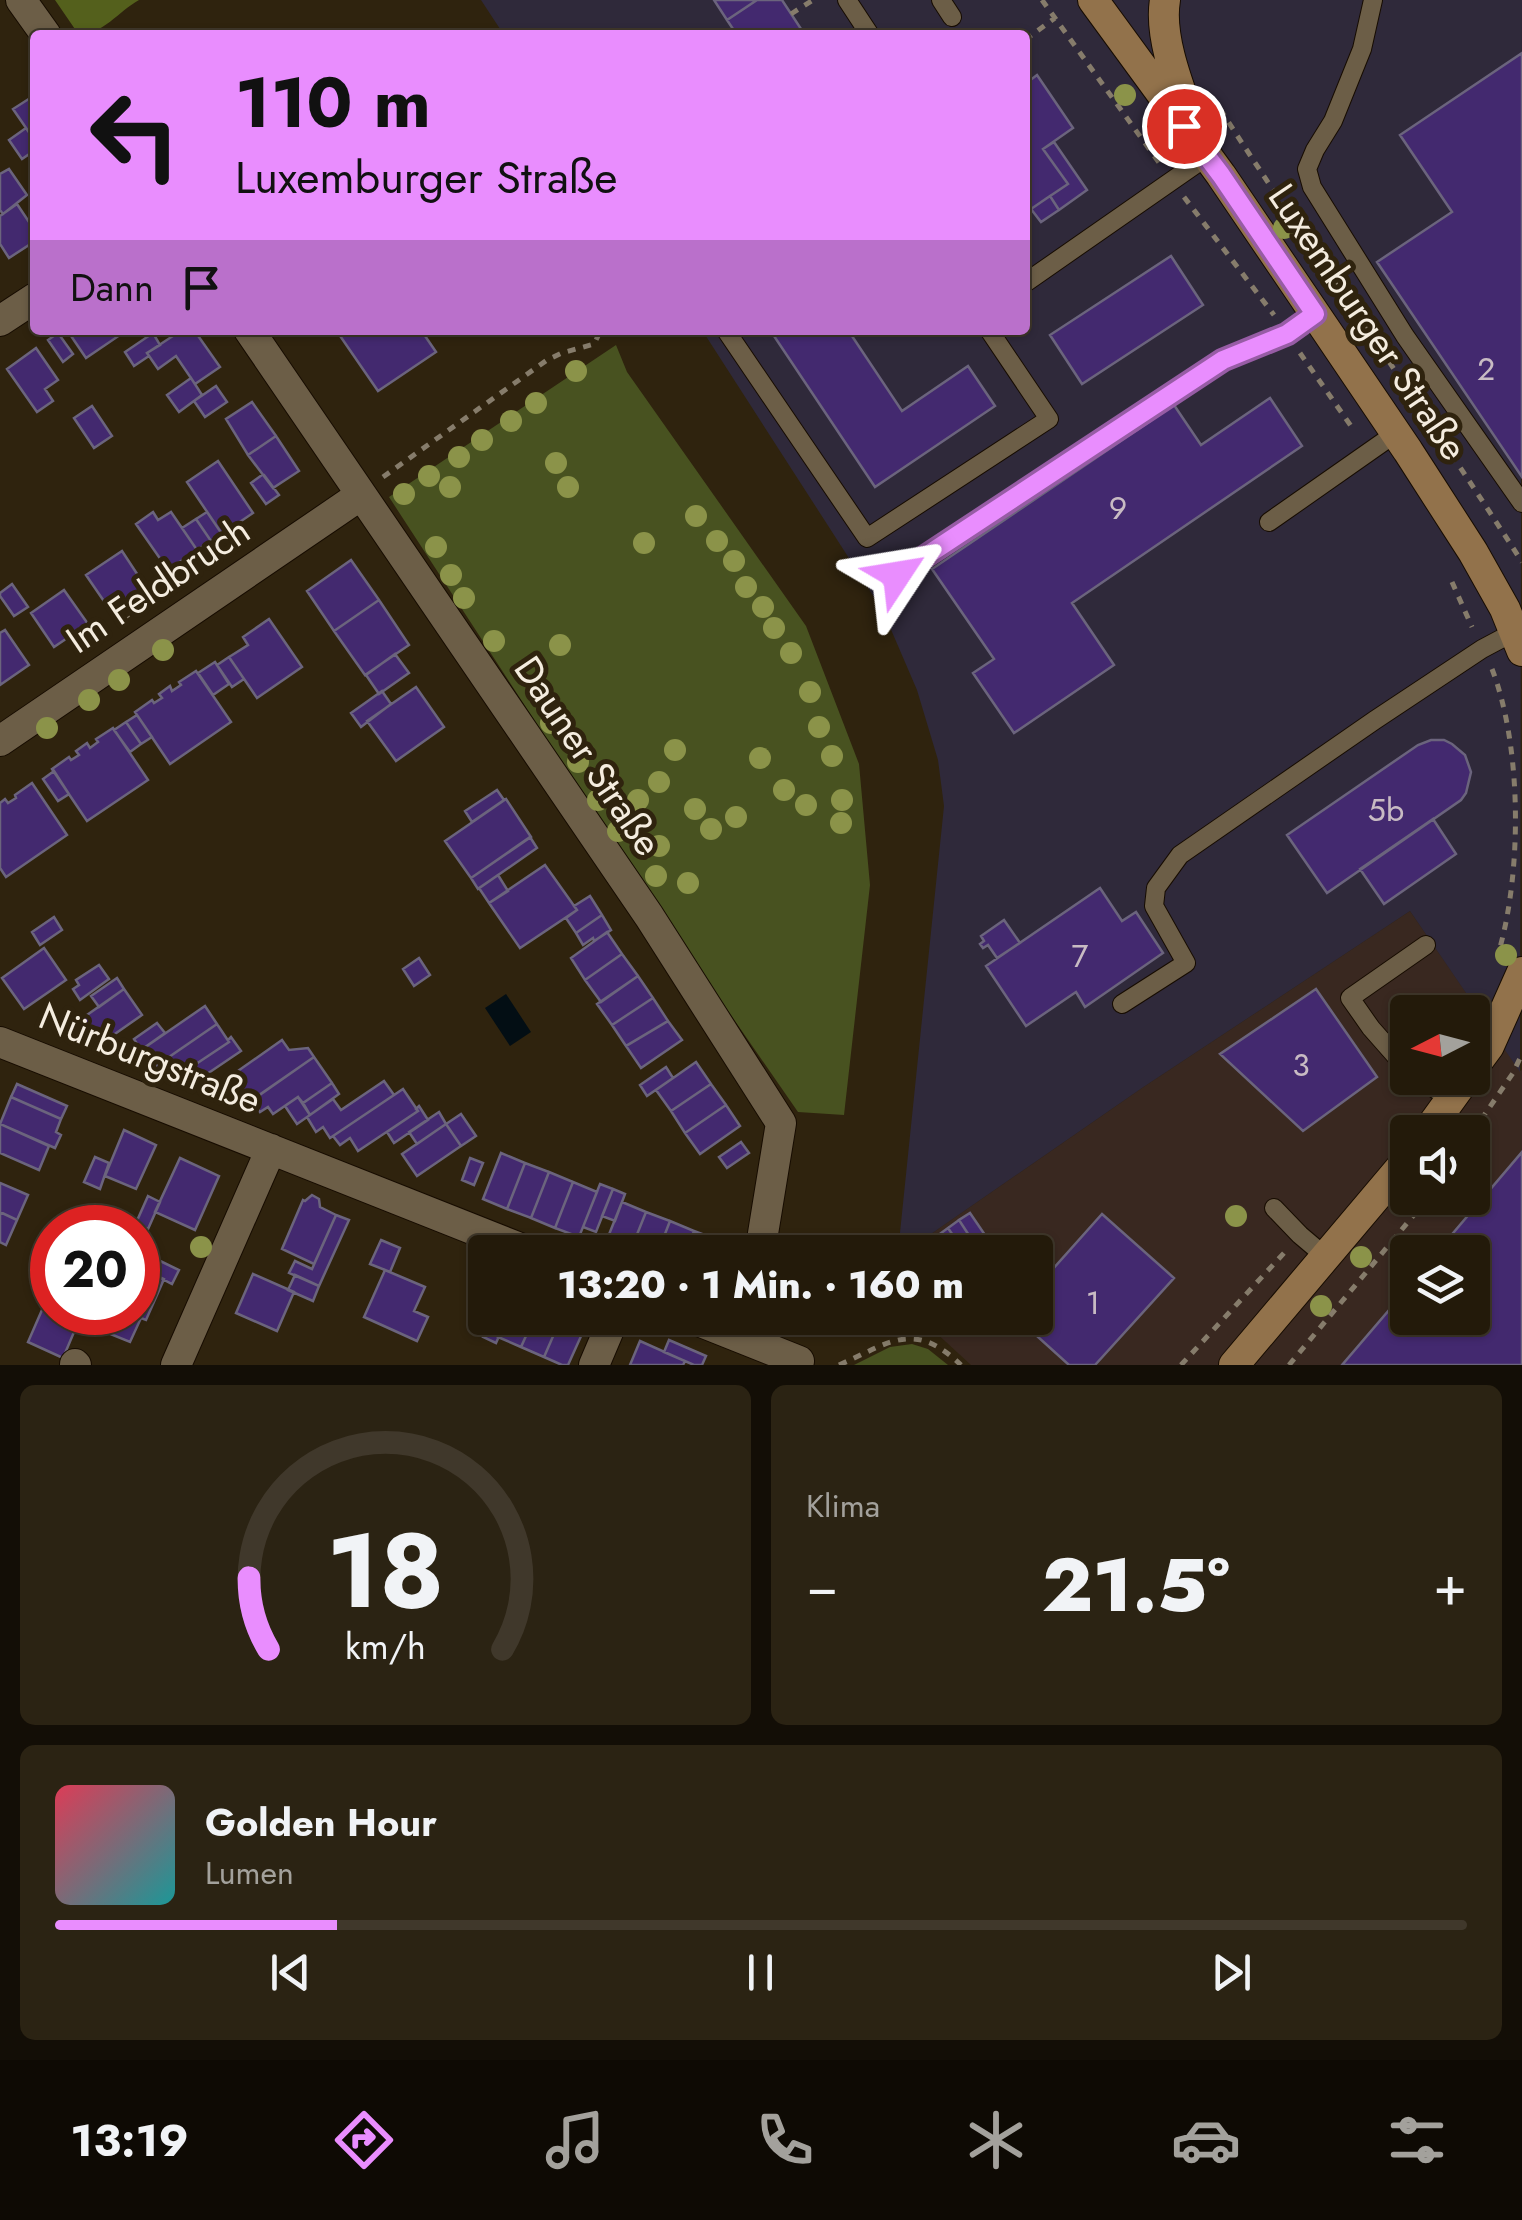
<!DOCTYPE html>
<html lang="de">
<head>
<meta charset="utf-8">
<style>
  :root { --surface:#231a0a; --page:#2b2313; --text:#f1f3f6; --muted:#a3a19c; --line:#40382b; --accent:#e98dfe }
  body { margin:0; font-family:Jost,sans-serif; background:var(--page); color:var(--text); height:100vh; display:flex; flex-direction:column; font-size:38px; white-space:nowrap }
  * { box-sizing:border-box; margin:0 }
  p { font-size:32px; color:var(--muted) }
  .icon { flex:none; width:55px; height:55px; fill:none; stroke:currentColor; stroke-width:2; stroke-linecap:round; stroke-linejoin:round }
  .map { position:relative; height:1365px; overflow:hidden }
  .details { display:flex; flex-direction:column; gap:20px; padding:20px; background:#130e06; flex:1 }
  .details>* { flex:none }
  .banner { position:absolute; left:30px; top:30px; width:1000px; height:305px; border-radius:10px; box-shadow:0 2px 8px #0004,0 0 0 2px var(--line); background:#e98dfe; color:#111; overflow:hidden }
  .needle { width:65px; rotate:264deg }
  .controls { position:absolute; left:1390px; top:995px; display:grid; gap:20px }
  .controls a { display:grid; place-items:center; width:100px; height:100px; border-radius:10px; background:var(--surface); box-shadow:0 2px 8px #0004,0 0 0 2px var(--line); font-size:50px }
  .speed { position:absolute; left:30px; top:1205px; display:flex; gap:20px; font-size:50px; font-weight:700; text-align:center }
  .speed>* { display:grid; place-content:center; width:130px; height:130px; border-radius:50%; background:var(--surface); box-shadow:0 2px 8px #0004,0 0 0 2px var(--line); line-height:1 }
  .speed .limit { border:15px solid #d22; background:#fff; color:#111 }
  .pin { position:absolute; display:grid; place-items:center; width:85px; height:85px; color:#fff; margin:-42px; border:5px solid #fff; border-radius:50%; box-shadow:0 2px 10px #0007 }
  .me { position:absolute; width:110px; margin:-55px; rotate:57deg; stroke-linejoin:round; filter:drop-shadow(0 0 8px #0008) }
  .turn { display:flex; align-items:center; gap:35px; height:210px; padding:0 40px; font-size:45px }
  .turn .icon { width:130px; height:130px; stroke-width:2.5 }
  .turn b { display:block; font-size:70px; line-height:85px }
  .then { display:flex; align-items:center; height:95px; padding:0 40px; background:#0003; gap:20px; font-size:38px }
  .big { font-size:75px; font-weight:800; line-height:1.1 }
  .details .tile { flex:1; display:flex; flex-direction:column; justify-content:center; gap:15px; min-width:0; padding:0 35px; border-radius:15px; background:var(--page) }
  .details .dial { align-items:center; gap:0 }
  .dial svg { height:260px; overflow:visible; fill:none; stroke:var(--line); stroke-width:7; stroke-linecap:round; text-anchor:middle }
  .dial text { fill:var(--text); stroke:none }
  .song { display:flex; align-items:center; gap:30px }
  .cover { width:120px; height:120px; border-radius:15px; background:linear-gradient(135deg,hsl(350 70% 55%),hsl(180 70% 35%)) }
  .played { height:10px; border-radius:5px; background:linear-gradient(90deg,var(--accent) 20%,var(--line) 20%) }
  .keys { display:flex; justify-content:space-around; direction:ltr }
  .heat { display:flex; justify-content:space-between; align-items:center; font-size:55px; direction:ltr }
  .details .tiles { flex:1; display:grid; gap:20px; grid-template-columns:1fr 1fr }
  .tile:last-child { grid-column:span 2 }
  .trip { position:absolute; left:468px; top:1235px; width:585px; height:100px; border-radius:10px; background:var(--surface); box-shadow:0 2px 8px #0004,0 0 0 2px var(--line); font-weight:800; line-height:100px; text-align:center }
  .menu { display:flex; height:160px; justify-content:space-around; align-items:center; background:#0e0a04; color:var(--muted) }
  .menu .icon { width:70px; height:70px }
  .menu .current { color:var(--accent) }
  .menu b { font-size:45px; color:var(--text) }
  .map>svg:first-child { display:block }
  .commercial { fill:#392820; fill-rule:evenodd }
  .industrial { fill:#2f293a }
  .green { fill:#485220 }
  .forest { fill:#54601c }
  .water { fill:#030e14 }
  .building { fill:#43296f; stroke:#6b647d; stroke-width:2.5 }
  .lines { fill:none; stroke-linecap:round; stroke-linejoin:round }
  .lane-casing { stroke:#170c00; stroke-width:20 }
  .street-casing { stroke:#170c00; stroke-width:32 }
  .secondary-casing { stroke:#170c00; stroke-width:32 }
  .path { stroke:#867c6b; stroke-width:5; stroke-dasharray:8 8; stroke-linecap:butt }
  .lane { stroke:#6c5e47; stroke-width:18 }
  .street { stroke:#6c5e47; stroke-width:30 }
  .secondary { stroke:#92724b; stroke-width:30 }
  .tree { fill:#8b9349 }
  .route-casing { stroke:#975ca5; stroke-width:25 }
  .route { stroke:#e98dfe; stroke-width:18 }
  .labels { text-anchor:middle; stroke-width:10; stroke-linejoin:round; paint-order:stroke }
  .number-label { font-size:32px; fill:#c8bbc3 }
  .street-label { font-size:38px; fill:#f4ecdf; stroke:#2f230e }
</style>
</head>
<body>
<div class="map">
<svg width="1522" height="1365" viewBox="0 0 1522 1365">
  <rect width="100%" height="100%" fill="#2f230e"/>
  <path class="commercial" d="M1410,911L1520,1071L1522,1070V1365H971L920,1318H1035V1252H905L1142,1088ZM1408,1012H1472V1078H1408ZM1408,1132H1472V1198H1408ZM1408,1252H1472V1318H1408Z"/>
  <path class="industrial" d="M481,0H1522L1520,1072L1410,911L1142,1088L905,1252H898L944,806L938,760L917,690L883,611L702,330H1025V35H504Z"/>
  <path class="green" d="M616,345L627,372L806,626L859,764L870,885L844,1115L798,1112L656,907L389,497Z
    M912,1344L928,1349L948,1365H854L890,1347Z"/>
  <path class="forest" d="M55,0H139C119,11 102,35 79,35Z"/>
  <path class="water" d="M506,994L531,1032L510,1046L485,1008Z"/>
  <path class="building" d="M714,0H757L727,20Z
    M757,0H782L805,35H737L727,20Z
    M1522,53V477L1377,262L1452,212L1400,135Z
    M1037,75L1073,128L1043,149L1068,184L1025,213V84Z
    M35,95V141L13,109Z
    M26,128L35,141V150L22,159L9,140Z
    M1054,142L1087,190L1059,210L1050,196L1068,184L1043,149Z
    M9,169L27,195L3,214L0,210V174Z
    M1050,196L1059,210L1041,222L1031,209Z
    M17,204L35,231V241L9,258L0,244V216Z
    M1171,256L1203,305L1082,384L1050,335Z
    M67,330H117L120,335L86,358Z
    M182,330H194L220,367L195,384L176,356L158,369L147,353Z
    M336,330H421L436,352L378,391Z
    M770,330H848L902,411L968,366L995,406L875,487Z
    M58,333L73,354L63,362L48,340Z
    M153,333L160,345L147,353L149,356L134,366L125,352Z
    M36,348L58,380L45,389L53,401L37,412L7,369Z
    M191,378L202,395L179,412L167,395Z
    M216,386L227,402L205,417L194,401Z
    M1270,398L1302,446L1072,603L1114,665L1014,733L973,673L994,659L932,569L1174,405L1201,445Z
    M252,402L276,436L248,455L226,419Z
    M92,406L112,436L94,448L74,418Z
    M276,436L299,471L273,488L248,455Z
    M218,461L253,513L222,534L187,482Z
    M262,475H264L279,495L266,504L251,483Z
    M153,512L158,520L171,512L197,550L168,570L136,524Z
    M207,512L222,534L211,541L196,519Z
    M196,519L211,541L197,550L182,528Z
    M122,551L145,586L110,610L86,575Z
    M351,560L379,600L334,631L307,591Z
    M12,584L28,607L14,616L0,596V593Z
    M64,590L88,624L54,647L31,613Z
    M379,600L409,645L365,675L334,631Z
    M269,619L302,667L257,698L229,657L248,645L243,637Z
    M5,630L29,665L0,685V633Z
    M395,654L409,673L379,694L366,675Z
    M229,657L244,679L232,687L217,665Z
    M215,662L229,684L213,695L198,673Z
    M196,671L231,722L170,764L135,712L152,700L154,703L162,698L159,694L170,686L172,691L181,685L179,682Z
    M416,687L444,727L396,761L367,721Z
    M382,691L391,704L361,727L351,713Z
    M137,715L152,737L141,744L126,722Z
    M126,722L141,744L130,752L114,730Z
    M113,728L148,780L87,821L52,769L69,757L71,760L79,755L76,751L87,743L90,748L98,742L96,739Z
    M1431,740H1444L1452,744L1465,755L1471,772L1466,793L1461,800L1327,893L1287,835L1418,745Z
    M54,771L69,794L58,801L43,779Z
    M32,783L67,835L6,877L0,868V803L5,799L8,803L16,798L15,795Z
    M497,790L504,800L472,822L465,811Z
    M506,799L531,837L471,878L445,841Z
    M1433,819L1456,854L1384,904L1360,869Z
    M530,837L537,848L478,889L471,878Z
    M545,865L577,910L520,948L489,903Z
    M498,875L508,891L489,903L479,888Z
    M1100,888L1122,921L1136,912L1163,953L1085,1007L1076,992L1026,1026L986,966Z
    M590,896L602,915L576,933L566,918L577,910L574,906Z
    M602,915L611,930L594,941L593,938L583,945L576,933Z
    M54,917L62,930L40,945L32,932Z
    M1004,920L1020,943L997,958L988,945L983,948L980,944L984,941L981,936Z
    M607,932L622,954L585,980L571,958Z
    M44,948L66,980L24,1009L2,978Z
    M622,954L638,976L601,1002L585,980Z
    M419,958L430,975L414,986L403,969Z
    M99,965L109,979L80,1000L73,989L79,985L76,980Z
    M638,976L653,998L612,1025L597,1004Z
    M117,978L124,989L99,1007L91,996Z
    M124,989L142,1015L99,1045L90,1033L87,1035L77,1022Z
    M1316,989L1377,1077L1303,1131L1220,1054Z
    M653,998L668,1021L626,1046L612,1025Z
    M205,1006L217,1024L156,1066L144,1048Z
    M668,1021L682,1040L641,1068L626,1046Z
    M157,1023L165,1033L144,1048L145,1050L142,1052L134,1039Z
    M217,1024L229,1042L178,1076L158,1070L156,1066Z
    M231,1037L241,1051L201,1078L193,1066L229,1042L228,1040Z
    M282,1040L289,1050L308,1048L314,1057L244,1106L234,1091L243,1084L235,1073Z
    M314,1057L332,1083L303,1103L298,1097L273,1114L268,1107L260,1112L252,1100Z
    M696,1062L711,1084L671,1111L656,1090Z
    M666,1067L673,1078L647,1096L640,1085Z
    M384,1081L394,1095L330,1138L323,1127L316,1132L307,1117L333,1099L341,1110Z
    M332,1083L339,1094L310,1115L303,1103Z
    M17,1084L67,1106L61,1119L11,1097Z
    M711,1084L726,1105L685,1133L671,1111Z
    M403,1089L418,1111L358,1151L350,1138L340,1145L333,1136Z
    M11,1097L61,1119L56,1132L61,1135L55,1148L0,1124Z
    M298,1097L310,1115L297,1124L285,1106Z
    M726,1105L740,1126L700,1154L685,1133Z
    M419,1106L428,1120L394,1143L387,1132L418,1111L416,1109Z
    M439,1112L446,1124L417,1144L409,1132Z
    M461,1114L476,1136L461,1146L446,1124Z
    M0,1124L49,1146L39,1170L0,1153Z
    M446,1124L461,1146L417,1176L402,1154Z
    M124,1130L156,1145L136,1189L105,1176Z
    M741,1142L749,1153L727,1168L719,1157Z
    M1522,1152V1365H1342L1408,1288V1318H1472V1252H1437Z
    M501,1153L525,1163L507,1209L483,1199Z
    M95,1157L109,1163L100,1189L84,1182Z
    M180,1158L219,1176L195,1230L155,1212Z
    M470,1158L483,1163L474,1185L462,1180Z
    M525,1163L549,1172L531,1218L507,1209Z
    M549,1172L573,1182L555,1228L531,1218Z
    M573,1182L597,1192L579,1237L555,1228Z
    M0,1183L28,1195L17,1220L0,1212Z
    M600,1184L613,1189L596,1232L583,1227Z
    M613,1189L625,1194L615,1221L602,1216Z
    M312,1195L319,1199L320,1207L336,1215L314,1264L282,1249L303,1200L305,1201Z
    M148,1196L160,1202L148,1229L136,1223Z
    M622,1202L646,1212L630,1252H617L604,1247Z
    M0,1212L17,1220L6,1245L0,1242Z
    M646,1212L670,1221L658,1252H630Z
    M970,1213L985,1235L974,1243L959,1220Z
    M1102,1214L1174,1278L1095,1365H1069L1017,1318H1035V1289Z
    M336,1215L349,1220L319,1286L289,1273L295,1261L312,1269Z
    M959,1220L974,1243L963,1250L948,1228Z
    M670,1221L694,1231L686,1252H658Z
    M948,1228L963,1250L960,1252H949L937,1236Z
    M694,1231L721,1241L717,1252H686Z
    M381,1240L400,1248L390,1272L370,1264Z
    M154,1258L179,1270L172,1284L149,1272Z
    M138,1267L164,1279L146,1320L141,1318L130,1342L103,1331L111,1312H138Z
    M385,1270L425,1287L414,1311L428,1317L417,1341L364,1317Z
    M253,1274L294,1292L277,1331L236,1313Z
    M295,1275L319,1286L313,1301L288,1290Z
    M52,1286V1312H83L77,1325L42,1310Z
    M42,1310L77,1325L63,1358L28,1342Z
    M492,1318H507L496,1343L483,1337Z
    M507,1318H534L521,1347L498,1337Z
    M534,1318H561L544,1357L521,1347Z
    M561,1318H575L587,1323L568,1365H562L544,1357Z
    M669,1340L706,1356L702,1365H694L664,1352Z
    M640,1341L685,1361L683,1365H630Z"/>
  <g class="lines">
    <defs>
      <path id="lane" d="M847,0L870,35
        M941,0L952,17
        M1373,0L1362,49L1333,121L1315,150L1307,169L1312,187L1405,336L1522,503
        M1025,283L1206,157
        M729,330L727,332L867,538L1049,419L989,330
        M1269,522L1396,433
        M897,575L1223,361L1287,334L1315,314
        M1122,1004L1186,963L1154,906L1156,888L1180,855L1375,720L1482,649L1514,632
        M1408,1070L1371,1028L1350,998L1426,945
        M1418,1078L1451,1099
        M1274,1208L1300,1235L1326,1257"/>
      <path id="street" d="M21,0L46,35
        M0,321L35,298
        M249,330L649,916L781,1123L760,1252
        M0,741L361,495
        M0,1042L530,1252
        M691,1318L799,1361
        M75,1364L76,1365
        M176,1365L271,1149
        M594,1365L614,1318"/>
      <path id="secondary" d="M1093,0L1221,175L1408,451L1473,552L1505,609L1522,651
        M1165,0C1159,35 1177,82 1189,115
        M1472,1069L1489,1046L1522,972
        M1427,1132L1466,1078
        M1234,1365L1408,1159"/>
    </defs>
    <use href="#lane" class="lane-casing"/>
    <use href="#street" class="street-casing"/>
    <use href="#secondary" class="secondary-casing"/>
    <path class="path" d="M1042,0L1160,164
      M791,14L813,0
      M1025,40L1055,18
      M1220,109C1318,261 1424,409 1522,562
      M1184,197L1274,315
      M1300,353L1351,426
      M383,477L547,360L562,353L594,344L601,330
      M1452,582L1472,627
      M118,604L128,618
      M1492,669C1522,747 1522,871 1499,951
      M1472,1133L1513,1073L1522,1054
      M839,1365C890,1343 913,1319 961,1365
      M1181,1365L1284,1253
      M1289,1365L1428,1198"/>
    <use href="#lane" class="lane"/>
    <use href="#street" class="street"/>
    <use href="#secondary" class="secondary"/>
  </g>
  <g class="tree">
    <circle cx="1125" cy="95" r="11"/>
    <circle cx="1284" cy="228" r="11"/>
    <circle cx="576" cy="371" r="11"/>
    <circle cx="536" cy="403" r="11"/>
    <circle cx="511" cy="421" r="11"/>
    <circle cx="482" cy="440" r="11"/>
    <circle cx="459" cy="457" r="11"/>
    <circle cx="556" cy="463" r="11"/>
    <circle cx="429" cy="476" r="11"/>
    <circle cx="450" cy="487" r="11"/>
    <circle cx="568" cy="487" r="11"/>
    <circle cx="404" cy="494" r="11"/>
    <circle cx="696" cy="516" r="11"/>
    <circle cx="717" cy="541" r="11"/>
    <circle cx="644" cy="543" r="11"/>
    <circle cx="436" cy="547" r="11"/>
    <circle cx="734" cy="561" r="11"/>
    <circle cx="451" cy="575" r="11"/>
    <circle cx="746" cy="587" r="11"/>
    <circle cx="464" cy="598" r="11"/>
    <circle cx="763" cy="607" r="11"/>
    <circle cx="774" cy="628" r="11"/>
    <circle cx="494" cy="641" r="11"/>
    <circle cx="560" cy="645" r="11"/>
    <circle cx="163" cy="650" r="11"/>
    <circle cx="791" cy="653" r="11"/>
    <circle cx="119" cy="680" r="11"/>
    <circle cx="810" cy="692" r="11"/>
    <circle cx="89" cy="700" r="11"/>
    <circle cx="551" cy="723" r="11"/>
    <circle cx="819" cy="727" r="11"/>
    <circle cx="47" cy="728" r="11"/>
    <circle cx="675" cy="750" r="11"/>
    <circle cx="832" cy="756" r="11"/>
    <circle cx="760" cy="758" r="11"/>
    <circle cx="578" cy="762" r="11"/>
    <circle cx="659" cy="782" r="11"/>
    <circle cx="784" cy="790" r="11"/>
    <circle cx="598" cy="800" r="11"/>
    <circle cx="638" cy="800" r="11"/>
    <circle cx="842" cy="800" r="11"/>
    <circle cx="806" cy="805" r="11"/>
    <circle cx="695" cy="809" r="11"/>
    <circle cx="736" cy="817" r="11"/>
    <circle cx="841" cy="823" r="11"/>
    <circle cx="711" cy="829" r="11"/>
    <circle cx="618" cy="831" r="11"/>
    <circle cx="659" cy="846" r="11"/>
    <circle cx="656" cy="876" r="11"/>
    <circle cx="688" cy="883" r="11"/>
    <circle cx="1506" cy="955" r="11"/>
    <circle cx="1236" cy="1216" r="11"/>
    <circle cx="201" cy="1247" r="11"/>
    <circle cx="1361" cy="1257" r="11"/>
    <circle cx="1321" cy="1306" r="11"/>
  </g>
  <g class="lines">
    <defs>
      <path id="route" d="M897,575L1223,360L1287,334L1315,314L1221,175L1184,126"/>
    </defs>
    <use href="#route" class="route-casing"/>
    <use href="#route" class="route"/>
  </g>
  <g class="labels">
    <g class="number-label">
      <text x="1486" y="380">2</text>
      <text x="1118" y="519">9</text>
      <text x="1386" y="821">5b</text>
      <text x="1080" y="967">7</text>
      <text x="1301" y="1076">3</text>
      <text x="1093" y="1314">1</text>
    </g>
    <g class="street-label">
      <text transform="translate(1368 322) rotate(56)" y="13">Luxemburger Straße</text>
      <text transform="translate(158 585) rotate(-34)" y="13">Im Feldbruch</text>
      <text transform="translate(588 756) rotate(56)" y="13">Dauner Straße</text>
      <text transform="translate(150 1058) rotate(22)" y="13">Nürburgstraße</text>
    </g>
  </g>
</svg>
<div class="controls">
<a><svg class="needle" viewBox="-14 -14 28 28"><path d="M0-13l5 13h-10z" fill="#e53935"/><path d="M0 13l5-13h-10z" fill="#a3a19c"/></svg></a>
<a><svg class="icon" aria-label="sound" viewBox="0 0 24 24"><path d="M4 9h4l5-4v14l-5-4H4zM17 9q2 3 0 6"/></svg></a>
<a><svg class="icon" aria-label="layers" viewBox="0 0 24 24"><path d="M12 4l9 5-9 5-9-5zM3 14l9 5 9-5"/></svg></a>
</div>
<div class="speed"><div class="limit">20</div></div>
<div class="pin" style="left:1184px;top:126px;background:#d93025"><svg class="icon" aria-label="arrive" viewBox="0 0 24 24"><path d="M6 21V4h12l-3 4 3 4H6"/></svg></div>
<svg class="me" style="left:897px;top:575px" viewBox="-20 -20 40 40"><path d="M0-17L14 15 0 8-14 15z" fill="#e98dfe" stroke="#fff" stroke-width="4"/></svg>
<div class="trip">13:20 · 1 Min. · 160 m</div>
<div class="banner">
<div class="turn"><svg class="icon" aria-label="left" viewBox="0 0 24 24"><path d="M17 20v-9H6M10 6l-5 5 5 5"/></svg><div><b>110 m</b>Luxemburger Straße</div></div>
<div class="then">Dann<svg class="icon" aria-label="arrive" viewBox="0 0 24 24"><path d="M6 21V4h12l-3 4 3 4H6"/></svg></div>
</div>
</div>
<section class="details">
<div class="tiles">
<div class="tile dial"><svg viewBox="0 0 100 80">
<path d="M14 69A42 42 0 1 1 86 69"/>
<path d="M14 69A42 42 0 0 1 8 47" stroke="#e98dfe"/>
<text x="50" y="56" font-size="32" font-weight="700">18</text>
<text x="50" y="72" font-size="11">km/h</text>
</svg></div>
<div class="tile"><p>Klima</p>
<div class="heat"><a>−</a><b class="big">21.5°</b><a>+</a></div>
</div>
<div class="tile">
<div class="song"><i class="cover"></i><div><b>Golden Hour</b><p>Lumen</p></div></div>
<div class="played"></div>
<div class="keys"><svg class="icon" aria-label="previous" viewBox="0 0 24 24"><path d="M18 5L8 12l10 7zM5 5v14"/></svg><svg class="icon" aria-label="pause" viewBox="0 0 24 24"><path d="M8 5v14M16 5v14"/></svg><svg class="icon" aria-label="next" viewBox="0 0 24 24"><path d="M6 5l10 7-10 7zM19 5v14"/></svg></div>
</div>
</div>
</section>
<nav class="menu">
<b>13:19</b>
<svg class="icon current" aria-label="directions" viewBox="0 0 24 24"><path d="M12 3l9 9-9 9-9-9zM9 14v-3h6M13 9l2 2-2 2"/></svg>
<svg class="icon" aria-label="music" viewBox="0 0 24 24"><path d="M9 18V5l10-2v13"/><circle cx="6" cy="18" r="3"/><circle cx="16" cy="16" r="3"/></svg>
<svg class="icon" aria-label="phone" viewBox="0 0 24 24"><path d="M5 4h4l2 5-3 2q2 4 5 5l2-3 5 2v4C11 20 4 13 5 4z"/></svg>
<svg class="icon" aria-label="climate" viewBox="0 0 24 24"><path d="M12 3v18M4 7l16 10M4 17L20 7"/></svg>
<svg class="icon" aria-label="car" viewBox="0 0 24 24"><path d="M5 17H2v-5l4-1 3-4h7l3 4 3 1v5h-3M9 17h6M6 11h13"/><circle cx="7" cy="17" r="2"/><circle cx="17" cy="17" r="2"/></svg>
<svg class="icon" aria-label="filters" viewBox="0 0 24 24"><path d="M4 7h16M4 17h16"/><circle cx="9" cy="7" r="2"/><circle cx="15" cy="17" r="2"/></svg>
</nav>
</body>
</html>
